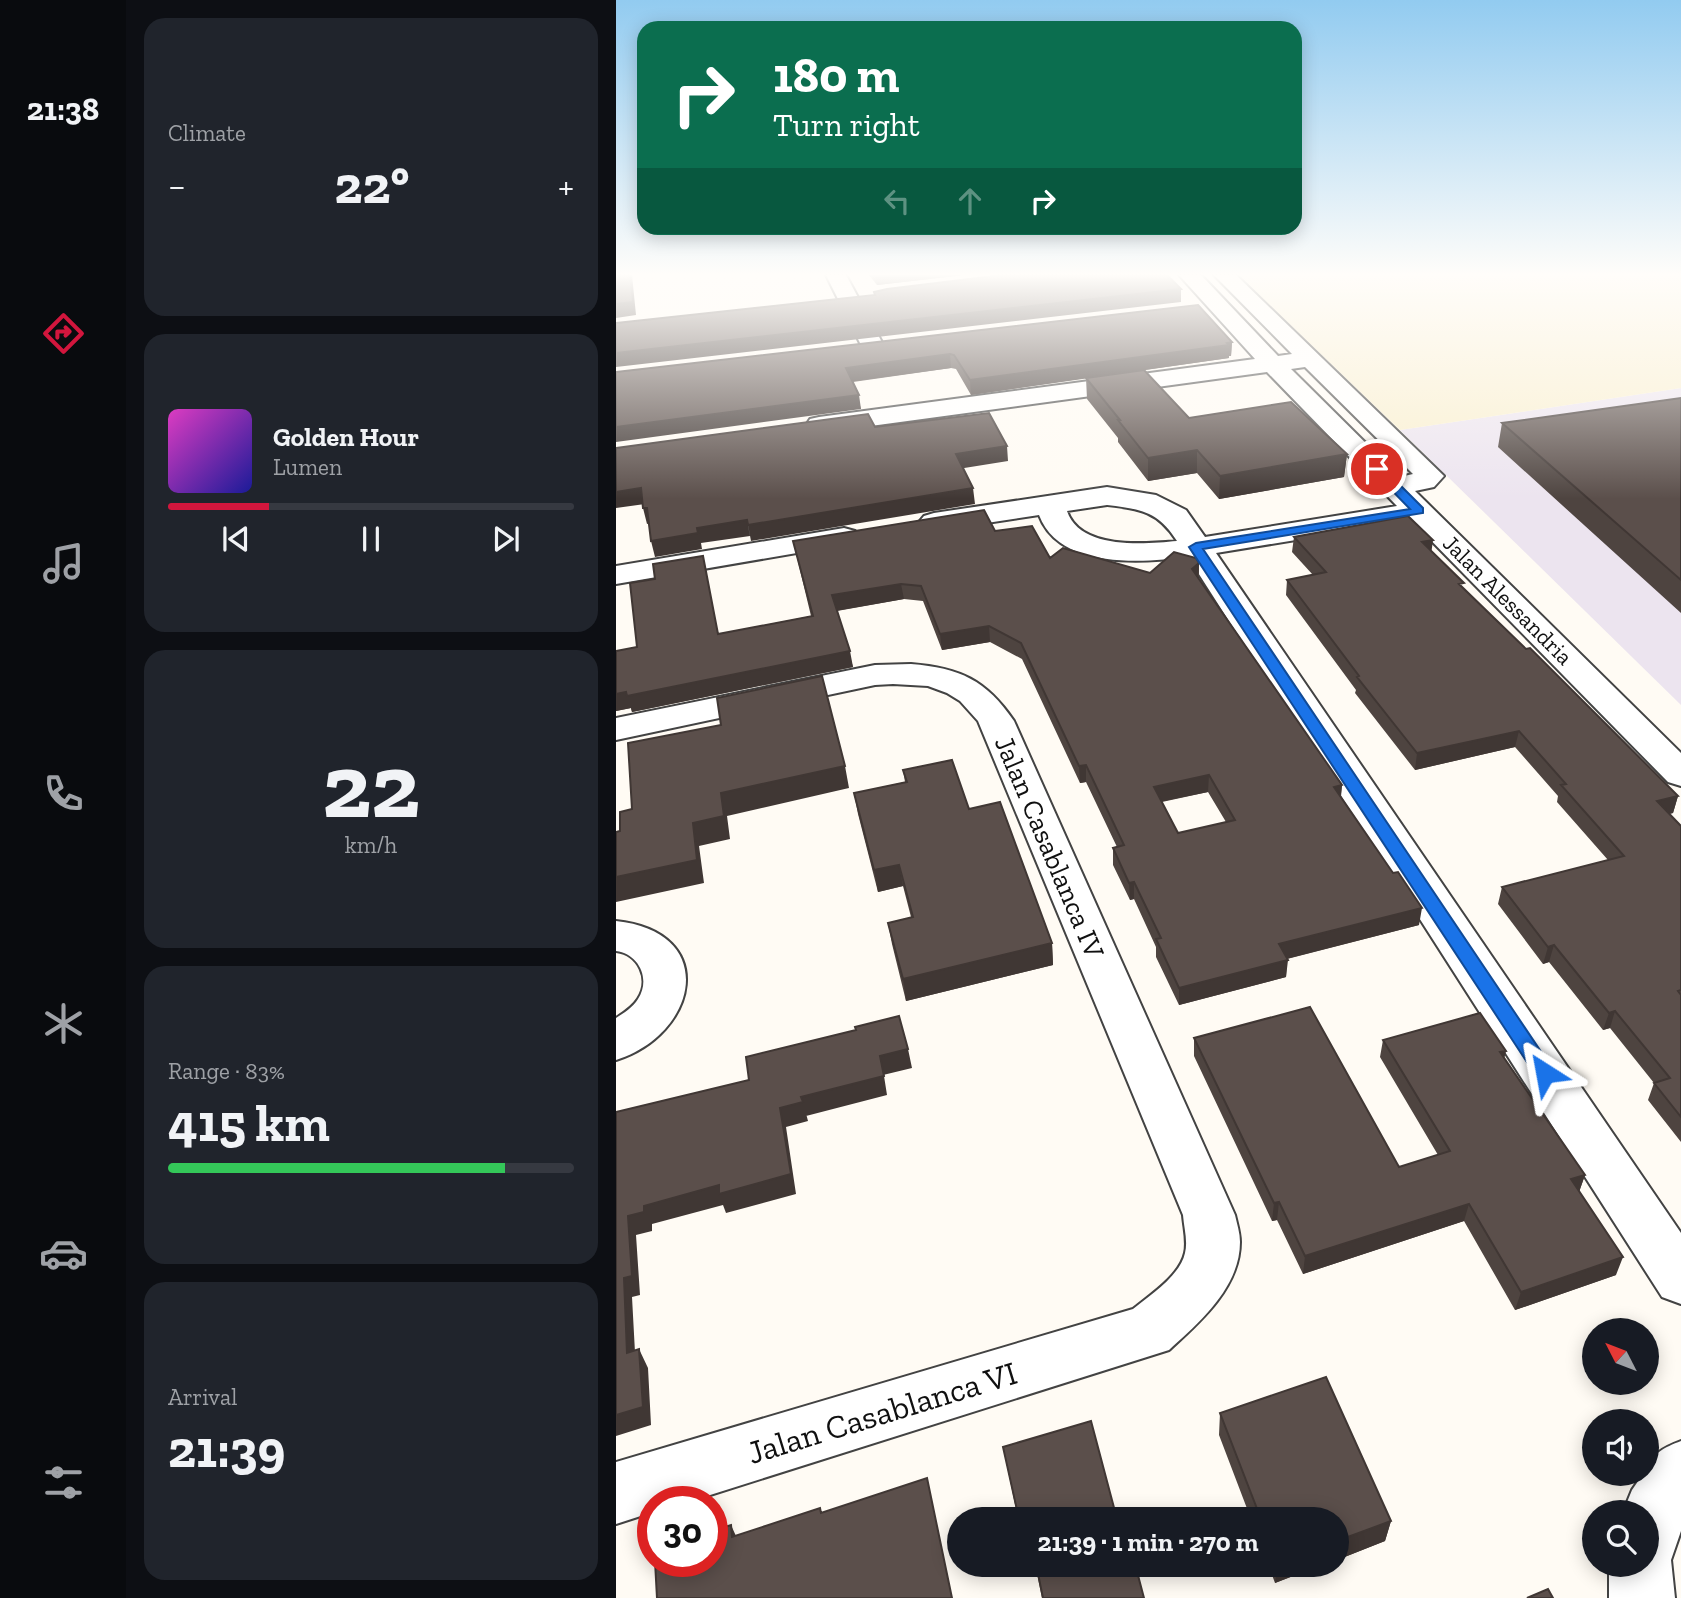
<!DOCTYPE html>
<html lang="en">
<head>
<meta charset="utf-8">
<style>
  :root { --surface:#171b24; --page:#20242c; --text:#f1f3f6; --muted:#9ea1a6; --line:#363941; --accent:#d2163d }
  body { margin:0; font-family:"Zilla Slab",serif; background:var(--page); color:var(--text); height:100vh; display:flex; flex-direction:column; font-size:26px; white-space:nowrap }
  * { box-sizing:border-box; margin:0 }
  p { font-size:23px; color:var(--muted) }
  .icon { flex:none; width:38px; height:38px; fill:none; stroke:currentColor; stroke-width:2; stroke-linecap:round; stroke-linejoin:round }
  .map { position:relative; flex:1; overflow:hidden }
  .side { display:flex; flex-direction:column; gap:18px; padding:18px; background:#0d0f14; width:490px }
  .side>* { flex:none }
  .top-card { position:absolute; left:21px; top:21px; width:665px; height:214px; border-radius:21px; box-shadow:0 4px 18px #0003; background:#0b6e4f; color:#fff; overflow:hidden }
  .needle { width:46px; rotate:312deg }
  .controls { position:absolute; left:966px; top:1318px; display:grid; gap:14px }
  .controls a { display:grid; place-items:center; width:77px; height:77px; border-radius:50%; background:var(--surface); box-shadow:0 4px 18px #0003; font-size:35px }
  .speed { position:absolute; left:21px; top:1486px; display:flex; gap:14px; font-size:35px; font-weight:700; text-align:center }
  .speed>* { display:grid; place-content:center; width:91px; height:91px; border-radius:50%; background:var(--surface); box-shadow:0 4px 18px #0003; line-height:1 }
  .speed .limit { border:10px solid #d22; background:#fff; color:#111 }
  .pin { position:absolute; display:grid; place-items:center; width:60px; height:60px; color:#fff; margin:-30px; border:4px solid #fff; border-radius:50%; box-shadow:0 2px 7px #0007 }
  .me { position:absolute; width:77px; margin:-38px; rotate:326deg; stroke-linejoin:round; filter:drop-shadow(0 0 5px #0008) }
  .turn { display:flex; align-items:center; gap:24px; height:147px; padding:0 21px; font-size:32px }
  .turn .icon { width:91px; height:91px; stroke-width:2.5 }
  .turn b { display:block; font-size:49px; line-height:60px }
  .lanes { display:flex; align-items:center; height:66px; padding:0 21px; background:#0003; justify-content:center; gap:35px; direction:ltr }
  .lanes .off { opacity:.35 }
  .big { font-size:52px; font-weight:800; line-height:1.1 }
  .side .tile { flex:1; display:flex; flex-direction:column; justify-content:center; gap:10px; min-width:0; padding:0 24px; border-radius:21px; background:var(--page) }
  .side .dial { align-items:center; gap:0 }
  .dial b { font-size:91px; line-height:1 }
  .song { display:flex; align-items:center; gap:21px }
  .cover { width:84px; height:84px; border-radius:10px; background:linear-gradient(135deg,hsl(310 70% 55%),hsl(240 70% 35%)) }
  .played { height:7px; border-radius:4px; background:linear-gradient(90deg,var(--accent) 25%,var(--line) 25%) }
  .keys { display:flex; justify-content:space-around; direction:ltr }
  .heat { display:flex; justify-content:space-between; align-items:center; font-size:38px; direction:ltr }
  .charge { height:10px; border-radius:5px; background:linear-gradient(90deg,#34c759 83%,var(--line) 0) }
  .trip { position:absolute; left:331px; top:1507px; width:402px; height:70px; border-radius:35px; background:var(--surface); box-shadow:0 4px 18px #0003; font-weight:800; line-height:70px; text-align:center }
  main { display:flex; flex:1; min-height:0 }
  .tabs { display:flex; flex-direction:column; width:126px; justify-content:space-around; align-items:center; background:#090b0e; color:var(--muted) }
  .tabs .icon { width:49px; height:49px }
  .tabs .on { color:var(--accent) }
  .tabs b { font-size:32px; color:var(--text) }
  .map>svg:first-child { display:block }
  .industrial { fill:#ece4ef }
  .farmland { fill:#f9efcf }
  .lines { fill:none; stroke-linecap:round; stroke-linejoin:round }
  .minor-casing { stroke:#434343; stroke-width:4 }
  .minor { fill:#fff; fill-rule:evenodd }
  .wall { fill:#4e4440; fill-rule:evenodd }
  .shaded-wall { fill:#403734 }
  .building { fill:#5b4f4b; stroke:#403734; stroke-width:2; fill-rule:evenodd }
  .route { fill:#1a73e8; stroke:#114b97; stroke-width:2 }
  .labels { text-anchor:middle; stroke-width:7; stroke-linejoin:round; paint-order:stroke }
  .far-street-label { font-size:23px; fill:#101010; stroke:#fff }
  .street-label { font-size:28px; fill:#101010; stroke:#fff }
  .near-street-label { font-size:33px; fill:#101010; stroke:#fff }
</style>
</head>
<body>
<main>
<nav class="tabs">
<b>21:38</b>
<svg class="icon on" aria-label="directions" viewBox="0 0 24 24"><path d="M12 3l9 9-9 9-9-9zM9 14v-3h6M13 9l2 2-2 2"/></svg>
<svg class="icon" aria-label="music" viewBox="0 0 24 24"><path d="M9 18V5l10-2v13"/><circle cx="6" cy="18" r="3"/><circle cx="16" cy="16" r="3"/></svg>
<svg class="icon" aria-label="phone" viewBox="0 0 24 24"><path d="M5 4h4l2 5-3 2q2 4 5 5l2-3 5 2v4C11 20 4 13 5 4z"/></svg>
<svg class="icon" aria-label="climate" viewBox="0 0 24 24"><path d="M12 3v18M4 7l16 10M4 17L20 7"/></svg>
<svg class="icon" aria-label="car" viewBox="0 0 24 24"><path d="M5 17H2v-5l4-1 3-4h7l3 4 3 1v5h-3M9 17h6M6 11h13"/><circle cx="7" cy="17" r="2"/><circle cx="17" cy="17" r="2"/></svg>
<svg class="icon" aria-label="filters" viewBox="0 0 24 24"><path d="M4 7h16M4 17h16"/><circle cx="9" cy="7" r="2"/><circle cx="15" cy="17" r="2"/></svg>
</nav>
<section class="side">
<div class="tile"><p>Climate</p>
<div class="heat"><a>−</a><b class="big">22°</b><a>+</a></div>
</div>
<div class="tile">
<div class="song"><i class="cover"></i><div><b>Golden Hour</b><p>Lumen</p></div></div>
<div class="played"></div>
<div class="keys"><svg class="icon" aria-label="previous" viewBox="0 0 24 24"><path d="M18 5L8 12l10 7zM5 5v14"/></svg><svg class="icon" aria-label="pause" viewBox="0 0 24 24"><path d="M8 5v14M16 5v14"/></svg><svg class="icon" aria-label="next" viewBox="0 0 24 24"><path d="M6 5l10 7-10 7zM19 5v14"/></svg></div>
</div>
<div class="tile dial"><b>22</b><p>km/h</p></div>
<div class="tile"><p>Range · 83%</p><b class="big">415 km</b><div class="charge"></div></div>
<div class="tile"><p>Arrival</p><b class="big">21:39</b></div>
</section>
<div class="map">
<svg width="1065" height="1598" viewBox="0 0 1065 1598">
  <rect width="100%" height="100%" fill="#fffbf4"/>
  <path class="industrial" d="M1065,388V705L784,430Z"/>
  <path class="farmland" d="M622,275H1065V388L784,430Z"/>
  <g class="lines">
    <defs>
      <path id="minor" d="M210,275H230L269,348L265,353H249Z
        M563,275H585L662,356L676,354L598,275H620L828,476L818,487L799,491L1065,753V786L1052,782L796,521L600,553L1065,1233V1304L1046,1297L572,557C525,563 443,569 423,515L318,531L308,528L303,522L308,516L318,513L491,487L540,495L570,510L589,537L781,506L651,372L203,433L194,431L190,425L194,419L203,417L639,359ZM689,367L797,474L784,477L675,369ZM491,505C524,509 542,511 561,541C528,544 464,550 451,511Z
        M228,528L239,531L243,537L239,543L0,584V566Z
        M295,664C344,668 370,680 398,721L619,1215C621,1224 624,1233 624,1242C624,1287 584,1322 553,1350L72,1502H37V1512L0,1524V1462L517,1309C533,1296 564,1276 569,1253C572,1241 568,1228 567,1215L362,721L344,701L331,693L312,686L277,684L259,685L0,740V718L259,665Z
        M0,921C104,932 82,1034 0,1060V1018C8,1013 17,1007 22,999C35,979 23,954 0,951Z
        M1065,1441V1531L1055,1560L1059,1598H993V1564H1031V1512H1007L1016,1490L1027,1474H1031C1033,1454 1049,1447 1065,1441Z"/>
    </defs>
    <use href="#minor" class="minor-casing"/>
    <use href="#minor" class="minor"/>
  </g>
  <path class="wall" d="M253,275H348L261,285Z
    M582,305L616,342L615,356H613V358L528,370L573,418L731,454L728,477L603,499L581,473L532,481L502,442V438L471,399L470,378L355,395L340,369L335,368L237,382L245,409L0,372Z
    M1065,398V613L882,447L886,423Z
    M379,531L434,558L534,573L583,563V578L726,785L725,797L803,925L671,959L670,977L563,1005L540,957V947L518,899L514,900L497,865V848L501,847L470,782L464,783L406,659L374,642L326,650L307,601L288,599L221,611L237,667L16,712L15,708L0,711V651L21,647L39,579L87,556L102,634L195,616L177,541ZM592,792L610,822L562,833L546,802Z
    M678,537L815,551L847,589L1062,796L1057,813L1053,814L1065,826V1142L1032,1100L1038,1083L994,1028L987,1030L933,962L927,964L882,904L886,887L992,860L941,802L942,796L899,747L799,770L739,693L740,690L670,595L671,580L697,575L676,552Z
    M287,770L353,809L436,943L437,965L290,1001L276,944L272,923L295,917L287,886L262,892L242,814L238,793L289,782Z
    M578,1038L783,1167L822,1155L764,1057L767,1040L888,1059L969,1175L963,1192L1000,1275L899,1310L848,1221L687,1274L661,1220L656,1221L578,1056Z
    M604,1413L775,1521L769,1541L721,1560V1519H635L603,1435Z
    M387,1447L501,1519H402Z
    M419,1564H519L528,1598H426Z
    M652,1564H708L659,1583Z"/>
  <path class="shaded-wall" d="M14,275H16L20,315L0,318V304Z
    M259,275H348L261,285Z
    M565,289V302L0,367V353Z
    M616,342L615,356H613V358L355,395L354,380Z
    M334,354L335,368L232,382L230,368Z
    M243,395L245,409L0,442V427Z
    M391,446L392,461L342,469L340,454Z
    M581,450V473L532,481V458Z
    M731,454L728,477L603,499L604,476Z
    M25,488L29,504L0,508V492Z
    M357,488L359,504L135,541L132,525Z
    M27,508H31L35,523L31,524Z
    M131,520L134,536L85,543L86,549L39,557L35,541L81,528Z
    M817,540L815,555L806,542Z
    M583,563L582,578L576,569Z
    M285,584L288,599L219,611L216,595Z
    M373,626L374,642L326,650L324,634Z
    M234,651L237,667L16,712L15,708L0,711V694Z
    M903,731L899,747L799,770L801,753Z
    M470,765V782L464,783L463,766Z
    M229,766L233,788L111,816L114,839L83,846L88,883L0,902V877L77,823L105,793Z
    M593,775L592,792L538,803V787Z
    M726,785L724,802L718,787Z
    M1062,796L1057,813L1036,818L1041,801Z
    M283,865L287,886L262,892L258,870Z
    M518,882V899L514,900L513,883Z
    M806,908L803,925L662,961L663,944Z
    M436,943L437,965L290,1001L287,979Z
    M938,945L933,962L927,964L932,947Z
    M672,960L670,977L563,1005V988Z
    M999,1011L994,1028L987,1030L993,1013Z
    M292,1049L296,1068L267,1075L264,1056Z
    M890,1051L886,1068L884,1052Z
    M268,1076L271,1095L190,1116L185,1097Z
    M187,1102L192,1121L170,1127L180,1194L110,1213L107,1205L36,1224V1231L20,1235L24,1295L16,1297L20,1371L11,1353L8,1278L12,1216L164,1108Z
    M969,1175L963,1192L955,1179Z
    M663,1202L661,1220L656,1221L658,1203Z
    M853,1204L848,1221L687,1274L689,1256Z
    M1007,1257L1000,1275L899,1310L905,1292Z
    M23,1349L32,1368L35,1425L0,1436V1415Z
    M775,1521L769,1541L721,1560V1541Z
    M115,1525L124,1545L116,1537Z
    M662,1564H708L659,1583Z"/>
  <path class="building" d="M0,275H14L17,302L0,304Z
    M386,275H551L565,289L0,353V323L259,295L258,292L271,289Z
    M582,305L616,342L611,343L613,345L354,380L338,355L334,354L230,368L243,395L0,427V372Z
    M528,370L573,418L675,402L731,454L604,476L581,450L532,458L502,420H504L470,378Z
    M1065,398V580L886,423Z
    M373,413L391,446L340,454L357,488L132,525L131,520L81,528L82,533L35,541L31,508H27L25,488L0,492V448L252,414L259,427Z
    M368,510L379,531L416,526L434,558L447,548L534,573L558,552L580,558L583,563L576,569L726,785L718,787L777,873L782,872L806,908L663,944L672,960L563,988L540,939L545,938L518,882L513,883L497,848L508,845L470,765L463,766L405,643L373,626L324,634L305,586L285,584L216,595L234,651L11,696L10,692L0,694V651L21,647L14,583L39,579L37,564L87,556L102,634L197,616L177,541ZM593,775L619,820L562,833L538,787Z
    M792,516L817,540L806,542L848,583L843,584L910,649L914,648L1062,796L1041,801L1065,826V990L1062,991L1065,995V1117L1038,1083L1054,1078L999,1011L993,1013L938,945L932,947L886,887L1008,856L945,785L950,784L903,731L801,753L741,677L743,676L671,580L710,572L678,537Z
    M206,676L229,766L105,793L108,816L77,823L81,860L0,877V832L4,831V812L16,809L12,743L105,725L101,698Z
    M336,760L353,809L384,802L436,943L287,979L272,923L297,917L283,865L258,870L238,793L291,782L287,770Z
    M694,1007L783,1167L834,1151L767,1040L864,1013L890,1051L884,1052L969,1175L955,1179L1007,1257L905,1292L853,1204L689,1256L663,1202L658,1203L578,1038Z
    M283,1016L292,1049L264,1056L268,1076L185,1097L187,1102L164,1108L175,1174L103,1194V1185L28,1206V1212L12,1216L16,1276L8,1278L11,1353L23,1349L27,1407L0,1415V1112L133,1080L130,1057L240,1030L239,1027Z
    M710,1377L775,1521L721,1541V1519H645L604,1413Z
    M475,1421L501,1519H403L387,1447Z
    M311,1478L336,1598H41L39,1561H96V1531L115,1525L116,1537L204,1508L205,1513Z
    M420,1564H519L528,1598H427Z
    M932,1589L937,1598H911Z"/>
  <linearGradient id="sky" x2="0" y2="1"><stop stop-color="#92cbf0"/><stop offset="0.55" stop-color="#fffdfa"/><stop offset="1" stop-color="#fffdfa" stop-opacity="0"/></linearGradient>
  <rect width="1065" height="499" fill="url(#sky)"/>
  <path class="route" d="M757,466H765L807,508V513L587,549L936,1068L938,1073L936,1079L929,1081L922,1079L573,547L580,543L794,509L757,471Z"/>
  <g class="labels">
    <g class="far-street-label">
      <text transform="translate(892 600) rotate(45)" y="8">Jalan Alessandria</text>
    </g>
    <g class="street-label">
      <text transform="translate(434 847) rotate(67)" y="10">Jalan Casablanca IV</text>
    </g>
    <g class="near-street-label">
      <text transform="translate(266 1412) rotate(-17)" y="12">Jalan Casablanca VI</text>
    </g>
  </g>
</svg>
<div class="controls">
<a><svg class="needle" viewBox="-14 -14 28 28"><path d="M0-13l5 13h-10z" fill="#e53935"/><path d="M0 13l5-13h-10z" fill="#9ea1a6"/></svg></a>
<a><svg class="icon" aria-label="sound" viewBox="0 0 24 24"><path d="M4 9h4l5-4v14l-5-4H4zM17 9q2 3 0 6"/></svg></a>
<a><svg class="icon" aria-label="search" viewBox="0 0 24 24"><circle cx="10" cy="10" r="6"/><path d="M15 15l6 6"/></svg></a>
</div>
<div class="speed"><div class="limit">30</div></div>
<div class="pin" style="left:761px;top:469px;background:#d93025"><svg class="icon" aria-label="arrive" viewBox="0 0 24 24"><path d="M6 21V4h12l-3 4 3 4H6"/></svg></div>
<svg class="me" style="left:929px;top:1073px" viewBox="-20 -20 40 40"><path d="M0-17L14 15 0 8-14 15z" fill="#1a73e8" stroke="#fff" stroke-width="4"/></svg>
<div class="trip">21:39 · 1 min · 270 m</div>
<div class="top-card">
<div class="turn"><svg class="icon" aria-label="right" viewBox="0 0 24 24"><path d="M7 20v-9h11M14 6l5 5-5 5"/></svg><div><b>180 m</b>Turn right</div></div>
<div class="lanes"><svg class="icon off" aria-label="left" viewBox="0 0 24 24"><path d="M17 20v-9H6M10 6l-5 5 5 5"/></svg><svg class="icon off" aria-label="ahead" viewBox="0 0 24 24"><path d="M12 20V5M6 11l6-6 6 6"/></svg><svg class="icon" aria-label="right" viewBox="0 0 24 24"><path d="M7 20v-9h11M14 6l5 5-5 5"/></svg></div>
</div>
</div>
</main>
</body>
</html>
